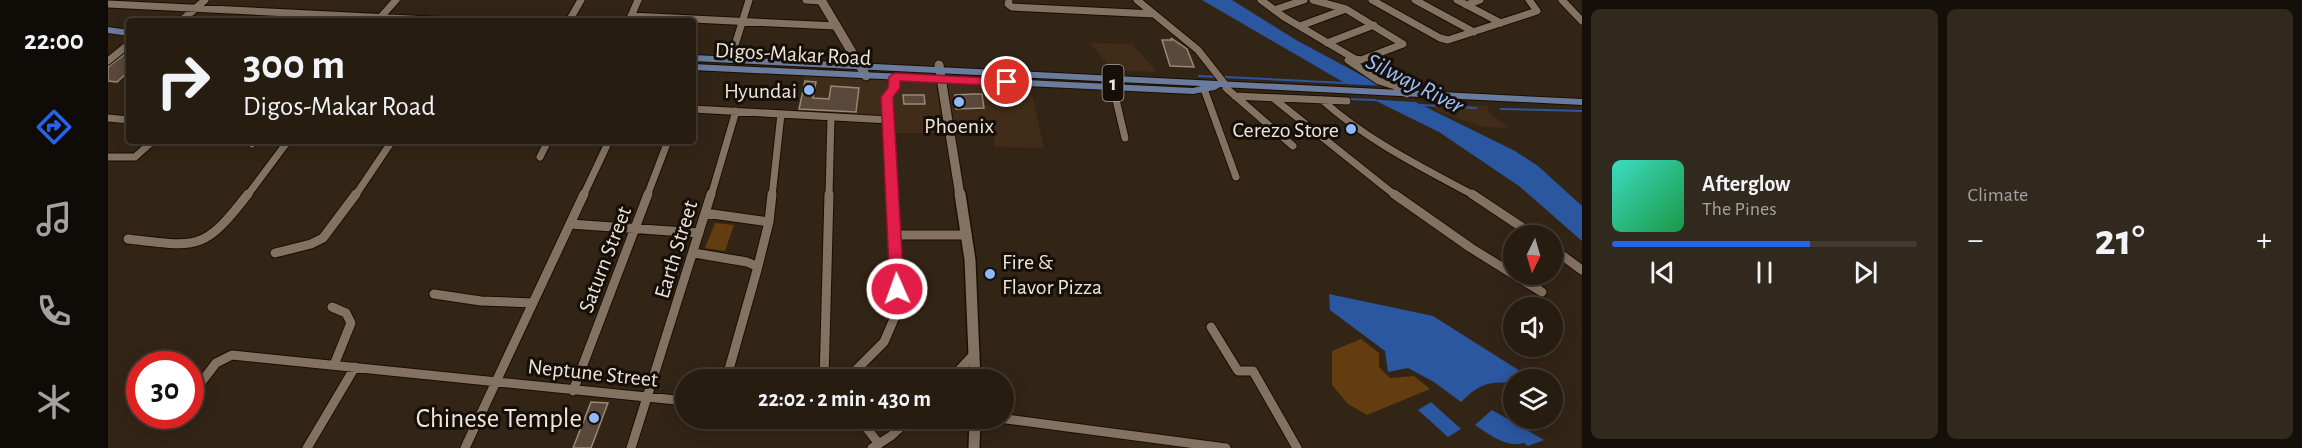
<!DOCTYPE html>
<html lang="en">
<head>
<meta charset="utf-8">
<style>
  :root { --surface:#261c10; --page:#32291e; --text:#f1f3f6; --muted:#a4a19f; --line:#423a30; --accent:#2563eb }
  body { margin:0; font-family:"Alegreya Sans",sans-serif; background:var(--page); color:var(--text); height:100vh; display:flex; flex-direction:column; font-size:22px; white-space:nowrap }
  * { box-sizing:border-box; margin:0 }
  p { font-size:20px; color:var(--muted) }
  .icon { flex:none; width:33px; height:33px; fill:none; stroke:currentColor; stroke-width:2; stroke-linecap:round; stroke-linejoin:round }
  .map { position:relative; flex:1; overflow:hidden }
  .drawer { display:flex; flex-direction:column; gap:9px; padding:9px; background:#150f09; width:720px }
  .drawer>* { flex:none }
  .top-card { position:absolute; left:18px; top:18px; width:570px; height:126px; border-radius:6px; box-shadow:0 3px 15px #0003,0 0 0 2px var(--line); background:#261c10; color:var(--text); overflow:hidden }
  .needle { width:39px; rotate:185deg }
  .controls { position:absolute; left:1395px; top:225px; display:grid; gap:12px }
  .controls a { display:grid; place-items:center; width:60px; height:60px; border-radius:50%; background:var(--surface); box-shadow:0 3px 15px #0003,0 0 0 2px var(--line); font-size:30px }
  .speed { position:absolute; left:18px; top:351px; display:flex; gap:12px; font-size:30px; font-weight:700; text-align:center }
  .speed>* { display:grid; place-content:center; width:78px; height:78px; border-radius:50%; background:var(--surface); box-shadow:0 3px 15px #0003,0 0 0 2px var(--line); line-height:1 }
  .speed .limit { border:9px solid #d22; background:#fff; color:#111 }
  .pin { position:absolute; display:grid; place-items:center; width:51px; height:51px; color:#fff; margin:-26px; border:3px solid #fff; border-radius:50%; box-shadow:0 2px 6px #0007 }
  .me { position:absolute; width:66px; margin:-33px; rotate:358deg; stroke-linejoin:round; filter:drop-shadow(0 0 4px #0008) }
  .turn { display:flex; align-items:center; gap:21px; height:126px; padding:0 18px; font-size:27px }
  .turn .icon { width:78px; height:78px; stroke-width:2.5 }
  .turn b { display:block; font-size:42px; line-height:51px }
  .big { font-size:45px; font-weight:700; line-height:1.1 }
  .drawer .tile { flex:1; display:flex; flex-direction:column; justify-content:center; gap:9px; min-width:0; padding:0 21px; border-radius:9px; background:var(--page) }
  .song { display:flex; align-items:center; gap:18px }
  .cover { width:72px; height:72px; border-radius:9px; background:linear-gradient(135deg,hsl(170 70% 55%),hsl(140 70% 35%)) }
  .played { height:6px; border-radius:3px; background:linear-gradient(90deg,var(--accent) 65%,var(--line) 65%) }
  .keys { display:flex; justify-content:space-around; direction:ltr }
  .heat { display:flex; justify-content:space-between; align-items:center; font-size:33px; direction:ltr }
  .drawer .tiles { flex:1; display:grid; gap:9px; grid-template-columns:repeat(2,1fr) }
  .trip { position:absolute; left:567px; top:369px; width:339px; height:60px; border-radius:30px; background:var(--surface); box-shadow:0 3px 15px #0003,0 0 0 2px var(--line); font-weight:700; line-height:60px; text-align:center }
  main { display:flex; flex:1; min-height:0 }
  .tabs { display:flex; flex-direction:column; width:108px; justify-content:space-around; align-items:center; background:#0f0b06; color:var(--muted) }
  .tabs .icon { width:42px; height:42px }
  .tabs .current { color:var(--accent) }
  .tabs b { font-size:27px; color:var(--text) }
  .map>svg:first-child { display:block }
  .built { fill:#402c18 }
  .green { fill:#633c0f }
  .water { fill:#2a579f }
  .pier { fill:#332516 }
  .lines { fill:none; stroke-linecap:round; stroke-linejoin:round }
  .stream { stroke:#2a579f; stroke-width:2 }
  .building { fill:#5a493a; stroke:#9a8877; stroke-width:1.5 }
  .street-far1-casing { stroke:#1b0e02; stroke-width:9 }
  .street-casing { stroke:#1b0e02; stroke-width:11 }
  .secondary-far1-casing { stroke:#1b0e02; stroke-width:11 }
  .secondary-casing { stroke:#1b0e02; stroke-width:14 }
  .primary-casing { stroke:#1b0e02; stroke-width:2 }
  .street-far1 { stroke:#837161; stroke-width:7 }
  .street { stroke:#837161; stroke-width:9 }
  .secondary-far1 { stroke:#837161; stroke-width:9 }
  .secondary { stroke:#837161; stroke-width:11 }
  .primary { fill:#6a7c9e; fill-rule:evenodd }
  .route { fill:#e11d48; stroke:#92132f; stroke-width:1.5 }
  .poi-dot { fill:#8eb9fc; stroke:#160f09; stroke-width:2 }
  .labels { text-anchor:middle; stroke-width:6; stroke-linejoin:round; paint-order:stroke }
  .shield { fill:#160f09; stroke:#ada49c; stroke-width:1.5 }
  .shield-label { font-size:21px; font-weight:bold; fill:#eee4db }
  .street-label { font-size:22px; fill:#eee4db; stroke:#160f09 }
  .poi-label { font-size:22px; fill:#eee4db; stroke:#160f09; text-anchor:end }
  .water-label { font-size:24px; font-style:italic; fill:#9cc2fe; stroke:#160f09 }
  .near-poi-label { font-size:27px; fill:#eee4db; stroke:#160f09; text-anchor:end }
</style>
</head>
<body>
<main>
<nav class="tabs">
<b>22:00</b>
<svg class="icon current" aria-label="directions" viewBox="0 0 24 24"><path d="M12 3l9 9-9 9-9-9zM9 14v-3h6M13 9l2 2-2 2"/></svg>
<svg class="icon" aria-label="music" viewBox="0 0 24 24"><path d="M9 18V5l10-2v13"/><circle cx="6" cy="18" r="3"/><circle cx="16" cy="16" r="3"/></svg>
<svg class="icon" aria-label="phone" viewBox="0 0 24 24"><path d="M5 4h4l2 5-3 2q2 4 5 5l2-3 5 2v4C11 20 4 13 5 4z"/></svg>
<svg class="icon" aria-label="climate" viewBox="0 0 24 24"><path d="M12 3v18M4 7l16 10M4 17L20 7"/></svg>
</nav>
<div class="map">
<svg width="1474" height="448" viewBox="0 0 1474 448">
  <rect width="100%" height="100%" fill="#332516"/>
  <path class="built" d="M982,43L1024,44L1049,72L1005,70Z
    M696,76L828,82L835,133H787L786,119L690,113Z
    M838,82L922,86L936,148L887,147L883,121L844,120Z
    M1323,104L1381,106L1379,111L1402,128L1375,127L1329,111Z"/>
  <path class="green" d="M607,223L626,225L617,251L597,248Z
    M1253,339L1271,353V367L1282,378L1306,376L1322,389L1259,415L1240,404L1224,385V351Z"/>
  <path class="water" d="M1094,0H1124L1188,40L1255,76L1407,151L1430,166L1474,206V241L1411,186L1331,132L1266,100Z
    M1221,294L1325,316L1412,371L1416,379L1406,380L1405,383C1379,381 1371,385 1353,402L1326,382L1300,368L1280,372L1277,351L1222,310Z
    M1323,402L1353,429L1340,437L1310,410Z
    M1384,410L1436,440L1420,446L1416,443C1398,448 1382,435 1367,425Z"/>
  <path class="pier" d="M1231,84L1281,86L1307,102L1258,99Z"/>
  <g class="lines">
    <path class="stream" d="M1091,76L1110,77
      M1117,77L1237,83
      M1240,99L1267,100
      M1310,105L1334,106
      M1348,107L1368,108
      M1393,109L1474,111"/>
  </g>
  <path class="building" d="M1063,38L1079,49L1086,67L1062,66L1054,40H1064Z
    M21,51V71L9,82L0,81V67Z
    M697,81L708,82L705,98L721,99L723,86L751,88L748,112L691,109Z
    M865,94H874L876,108L848,109L847,95Z
    M795,95H816L817,104H796Z
    M483,402L500,403L483,448H465Z"/>
  <g class="lines">
    <defs>
      <path id="street-far1" d="M698,0L713,1
        M901,0L900,4L904,7L1046,14
        M1029,0L1090,50L1116,83
        M1153,0L1176,17L1247,59L1253,60L1295,44L1238,9L1205,0
        M1264,0L1332,38L1340,40L1429,11L1421,0
        M1307,0L1366,32
        M1349,0L1393,23
        M1454,0L1474,21
        M0,4L342,21
        M1358,5L1372,0
        M1166,10L1196,0
        M523,16L728,26
        M272,18L288,0
        M73,21L97,0
        M461,21L473,0
        M521,21L530,0
        M1192,26L1238,9
        M1219,43L1266,25
        M624,55L641,0
        M1240,60L1271,81L1287,86L1299,94
        M0,61L21,44
        M1005,87L1017,138
        M1118,88L1185,146
        M1096,89L1128,177
        M1127,96L1239,101
        M1165,98L1288,196
        M1214,100C1260,141 1313,167 1367,196
        M585,109L781,120
        M0,118L21,120
        M144,144L146,141
        M0,157H27L45,141
        M432,157L440,141
        M139,196L180,141
        M247,196L284,141
        M475,196L501,141
        M539,196L560,141
        M603,196L628,111
        M664,196L673,114
        M721,196L723,117
        M785,196L779,97L786,88L787,77"/>
      <path id="street" d="M1286,194L1363,248L1434,292
        M1364,194L1427,236
        M597,213L661,222L664,194
        M462,224L591,233
        M787,235H859
        M20,239C90,247 95,252 140,194
        M1444,248L1474,270
        M167,253L203,244L215,238L248,194
        M586,253L639,262L648,266L649,270L618,380
        M649,270L661,222
        M326,294L373,301L425,303
        M224,307L238,313L243,323L226,365
        M1103,327L1130,371H1145L1189,448
        M716,380L721,194
        M738,380L776,342L789,312L785,194
        M842,380L867,353
        M465,391L540,194
        M82,397L108,363L124,355L578,401
        M751,418L771,444
        M891,418L1118,448
        M63,424L69,416
        M199,448L247,367
        M357,448L476,194
        M523,448L603,194
        M764,448L783,436L803,418"/>
      <path id="secondary-far1" d="M713,0L758,76
        M831,65L852,196"/>
      <path id="secondary" d="M852,194L862,260L867,380
        M866,448L867,418"/>
      <path id="primary" d="M0,27L21,30V36L0,33Z
        M585,55L1474,99V105L1112,87L1107,90L1085,94L585,70V64L1085,88L1093,86L585,61Z"/>
    </defs>
    <use href="#street-far1" class="street-far1-casing"/>
    <use href="#street" class="street-casing"/>
    <use href="#secondary-far1" class="secondary-far1-casing"/>
    <use href="#secondary" class="secondary-casing"/>
    <use href="#primary" class="primary-casing"/>
    <use href="#street-far1" class="street-far1"/>
    <use href="#street" class="street"/>
    <use href="#secondary-far1" class="secondary-far1"/>
    <use href="#secondary" class="secondary"/>
    <use href="#primary" class="primary"/>
  </g>
  <path class="route" d="M787,73L899,79L905,82L899,86L792,81V88L785,97L796,289L794,293H784L782,289L773,97L780,88L781,77Z"/>
  <g class="poi-dot">
    <circle cx="701" cy="90" r="6"/>
    <circle cx="851" cy="102" r="6"/>
    <circle cx="1243" cy="129" r="6"/>
    <circle cx="882" cy="274" r="6"/>
    <circle cx="486" cy="418" r="6"/>
  </g>
  <g class="labels">
    <rect class="shield" x="994.5" y="65" width="21" height="36" rx="4.5"/>
    <g class="shield-label">
      <text x="1005" y="90">1</text>
    </g>
    <g class="street-label">
      <text transform="translate(685 53) rotate(3)" y="8">Digos-Makar Road</text>
      <text transform="translate(567 249) rotate(-73)" y="8">Earth Street</text>
      <text transform="translate(496 259) rotate(-69)" y="8">Saturn Street</text>
      <text transform="translate(485 372) rotate(6)" y="8">Neptune Street</text>
    </g>
    <g class="poi-label">
      <text x="689" y="98">Hyundai</text>
      <text x="851" y="133" text-anchor="middle">Phoenix</text>
      <text x="1231" y="137">Cerezo Store</text>
      <text x="894" y="269" text-anchor="start">Fire &amp;<tspan x="894" dy="25">Flavor Pizza</tspan></text>
    </g>
    <g class="water-label">
      <text transform="translate(1307 83) rotate(27)" y="8">Silway River</text>
    </g>
    <g class="near-poi-label">
      <text x="474" y="427">Chinese Temple</text>
    </g>
  </g>
</svg>
<div class="controls">
<a><svg class="needle" viewBox="-14 -14 28 28"><path d="M0-13l5 13h-10z" fill="#e53935"/><path d="M0 13l5-13h-10z" fill="#a4a19f"/></svg></a>
<a><svg class="icon" aria-label="sound" viewBox="0 0 24 24"><path d="M4 9h4l5-4v14l-5-4H4zM17 9q2 3 0 6"/></svg></a>
<a><svg class="icon" aria-label="layers" viewBox="0 0 24 24"><path d="M12 4l9 5-9 5-9-5zM3 14l9 5 9-5"/></svg></a>
</div>
<div class="speed"><div class="limit">30</div></div>
<div class="pin" style="left:899px;top:82px;background:#d93025"><svg class="icon" aria-label="arrive" viewBox="0 0 24 24"><path d="M6 21V4h12l-3 4 3 4H6"/></svg></div>
<svg class="me" style="left:789px;top:289px" viewBox="-20 -20 40 40"><circle r="17" fill="#e11d48" stroke="#fff" stroke-width="3"/><path d="M0-11L8 9 0 5-8 9z" fill="#fff"/></svg>
<div class="trip">22:02 · 2 min · 430 m</div>
<div class="top-card">
<div class="turn"><svg class="icon" aria-label="right" viewBox="0 0 24 24"><path d="M7 20v-9h11M14 6l5 5-5 5"/></svg><div><b>300 m</b>Digos-Makar Road</div></div>
</div>
</div>
<section class="drawer">
<div class="tiles">
<div class="tile">
<div class="song"><i class="cover"></i><div><b>Afterglow</b><p>The Pines</p></div></div>
<div class="played"></div>
<div class="keys"><svg class="icon" aria-label="previous" viewBox="0 0 24 24"><path d="M18 5L8 12l10 7zM5 5v14"/></svg><svg class="icon" aria-label="pause" viewBox="0 0 24 24"><path d="M8 5v14M16 5v14"/></svg><svg class="icon" aria-label="next" viewBox="0 0 24 24"><path d="M6 5l10 7-10 7zM19 5v14"/></svg></div>
</div>
<div class="tile"><p>Climate</p>
<div class="heat"><a>−</a><b class="big">21°</b><a>+</a></div>
</div>
</div>
</section>
</main>
</body>
</html>
